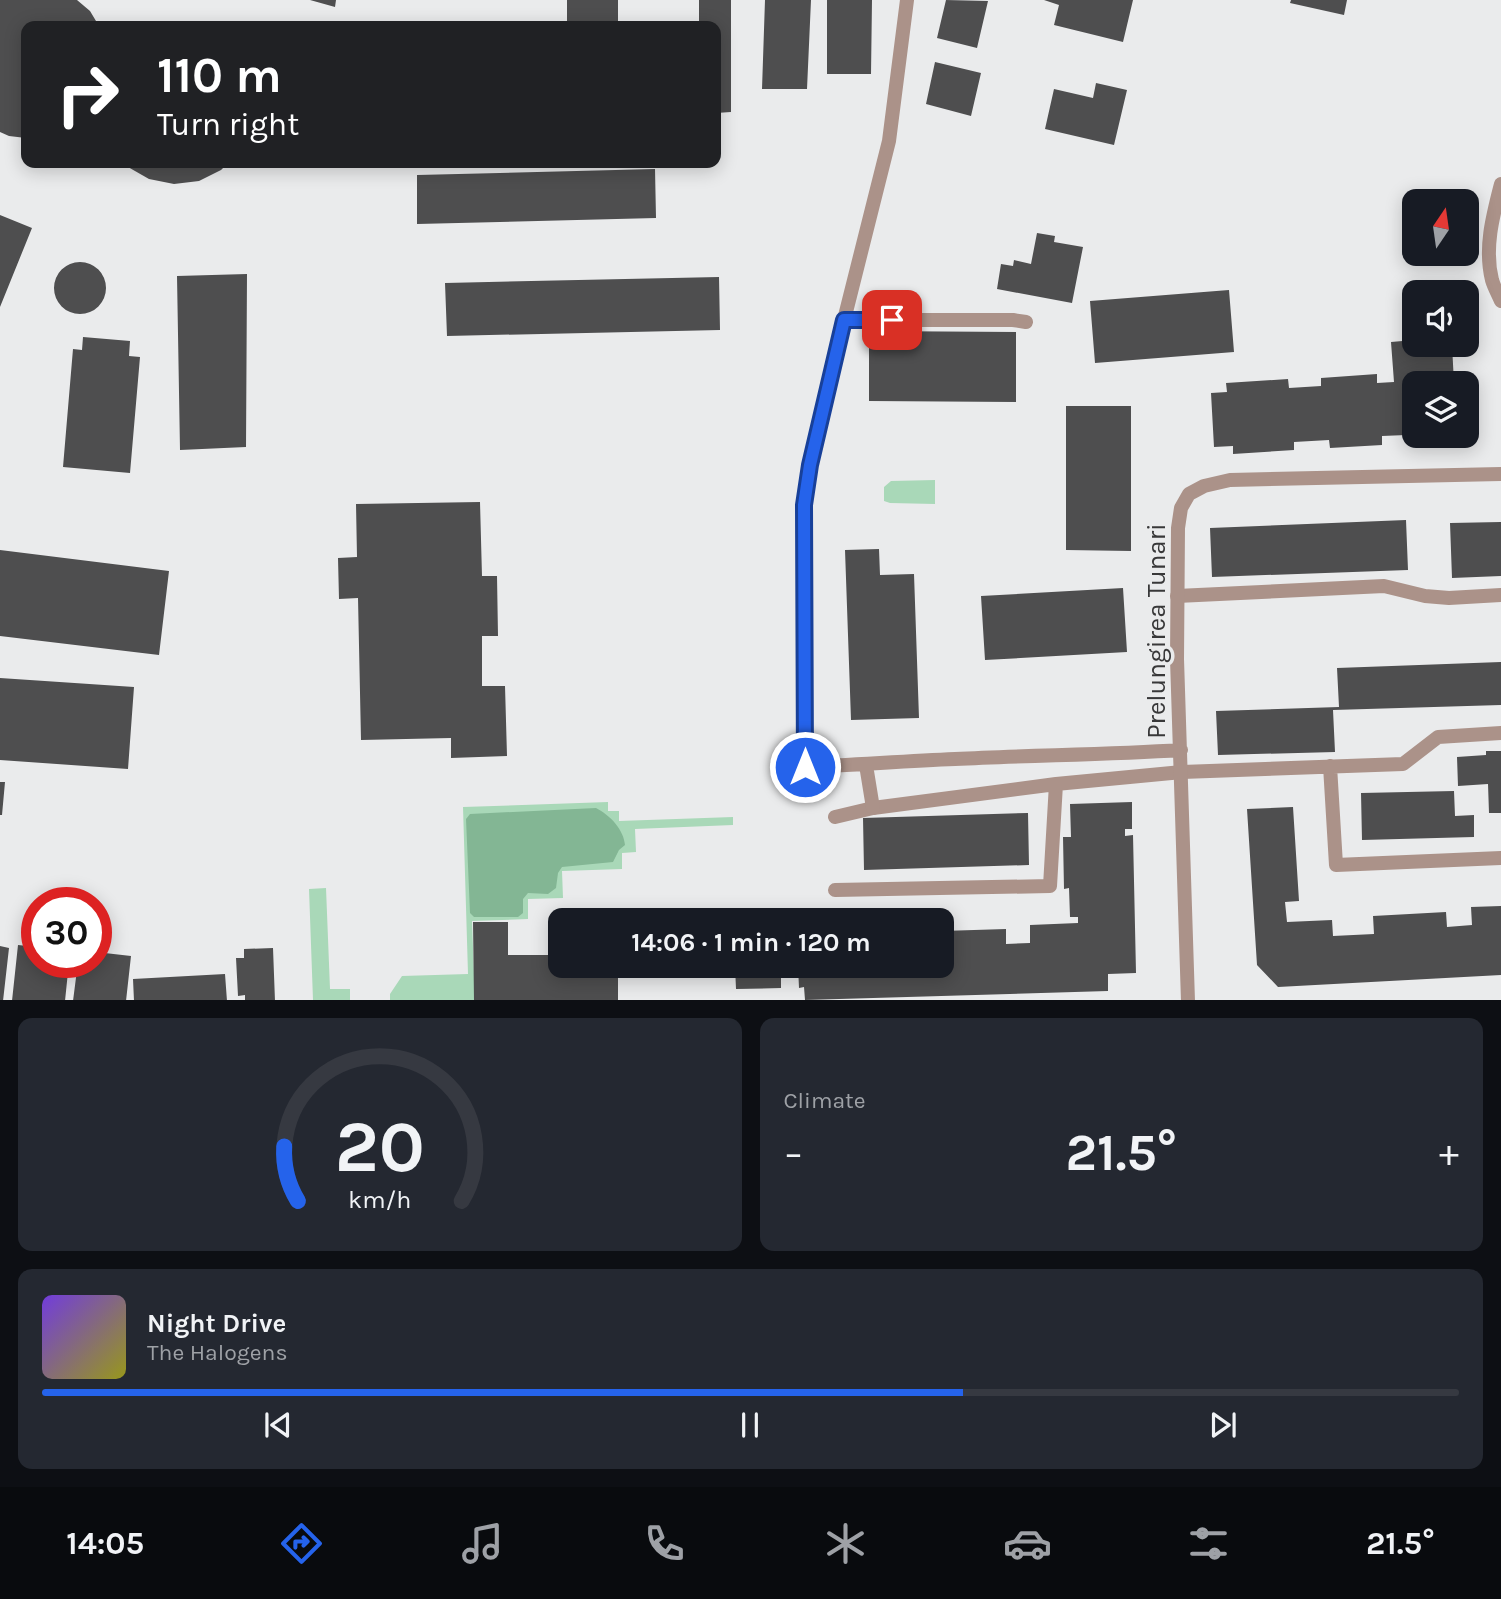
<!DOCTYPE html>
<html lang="en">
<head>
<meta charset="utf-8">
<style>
  :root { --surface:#171b24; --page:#242831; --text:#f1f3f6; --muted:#9ea1a6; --line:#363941; --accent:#2563eb }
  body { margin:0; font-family:Karla,sans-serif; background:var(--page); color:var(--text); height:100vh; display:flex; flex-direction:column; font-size:26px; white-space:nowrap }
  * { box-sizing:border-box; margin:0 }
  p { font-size:23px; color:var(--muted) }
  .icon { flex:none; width:38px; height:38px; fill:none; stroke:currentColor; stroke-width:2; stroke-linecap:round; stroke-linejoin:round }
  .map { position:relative; height:1000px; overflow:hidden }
  .drawer { display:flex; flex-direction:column; gap:18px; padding:18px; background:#0d0f14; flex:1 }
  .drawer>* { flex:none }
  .top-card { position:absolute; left:21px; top:21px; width:700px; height:147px; border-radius:14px; box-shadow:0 4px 18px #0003; background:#202124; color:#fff; overflow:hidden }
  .needle { width:46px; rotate:13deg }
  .controls { position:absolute; left:1402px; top:189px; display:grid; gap:14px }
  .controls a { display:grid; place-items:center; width:77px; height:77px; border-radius:14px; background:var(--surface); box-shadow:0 4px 18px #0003; font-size:35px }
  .speed { position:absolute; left:21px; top:887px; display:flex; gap:14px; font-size:35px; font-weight:700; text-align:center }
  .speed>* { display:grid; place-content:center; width:91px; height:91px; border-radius:50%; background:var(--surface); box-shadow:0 4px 18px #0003; line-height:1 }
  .speed .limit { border:10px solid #d22; background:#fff; color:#111 }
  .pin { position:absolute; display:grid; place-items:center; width:60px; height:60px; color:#fff; margin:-30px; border-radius:14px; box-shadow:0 4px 10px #0006 }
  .me { position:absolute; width:77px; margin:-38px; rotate:0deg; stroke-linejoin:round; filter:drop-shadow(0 0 5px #0008) }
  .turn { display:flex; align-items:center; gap:24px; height:147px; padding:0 21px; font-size:32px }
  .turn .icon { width:91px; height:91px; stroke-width:2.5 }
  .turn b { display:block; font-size:49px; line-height:60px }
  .big { font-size:52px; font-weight:700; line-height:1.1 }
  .drawer .tile { flex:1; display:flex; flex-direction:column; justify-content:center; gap:10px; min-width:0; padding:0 24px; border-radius:14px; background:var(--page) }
  .drawer .dial { align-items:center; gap:0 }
  .dial svg { height:182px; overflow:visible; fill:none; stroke:var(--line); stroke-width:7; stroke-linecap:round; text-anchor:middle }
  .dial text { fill:var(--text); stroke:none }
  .song { display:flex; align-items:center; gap:21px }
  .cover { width:84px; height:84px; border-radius:10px; background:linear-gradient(135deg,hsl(260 70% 55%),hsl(60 70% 35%)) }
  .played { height:7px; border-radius:4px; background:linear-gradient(90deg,var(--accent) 65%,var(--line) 65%) }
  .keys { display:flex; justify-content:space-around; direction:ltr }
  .heat { display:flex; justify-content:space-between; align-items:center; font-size:38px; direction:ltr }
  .drawer .tiles { flex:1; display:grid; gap:18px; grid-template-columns:1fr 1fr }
  .tile:last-child { grid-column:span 2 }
  .trip { position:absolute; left:548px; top:908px; width:406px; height:70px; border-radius:14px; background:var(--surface); box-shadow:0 4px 18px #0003; font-weight:700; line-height:70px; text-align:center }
  .dock { display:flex; height:112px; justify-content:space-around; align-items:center; background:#090b0e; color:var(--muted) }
  .dock .icon { width:49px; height:49px }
  .dock .selected { color:var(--accent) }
  .dock b { font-size:32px; color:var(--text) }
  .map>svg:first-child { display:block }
  .green { fill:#a9d8b8 }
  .forest { fill:#83b694 }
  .building { fill:#4e4e4f }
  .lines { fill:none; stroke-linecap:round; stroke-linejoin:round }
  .lane { stroke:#ab9289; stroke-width:14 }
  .street { stroke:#ab9289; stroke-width:14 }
  .route-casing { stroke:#184099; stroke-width:18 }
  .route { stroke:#2563eb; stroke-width:12 }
  .labels { text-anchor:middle; stroke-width:7; stroke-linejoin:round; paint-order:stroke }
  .street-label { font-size:26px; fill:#383839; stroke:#eaebec }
</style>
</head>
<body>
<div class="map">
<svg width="1501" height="1001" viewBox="0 0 1501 1001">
  <rect width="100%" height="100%" fill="#eaebec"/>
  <path class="green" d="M935,480V504L890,503L884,501V487L891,481Z
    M608,802V811H619V821L733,817V825L635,829L636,852L622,853V869L562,871L563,898L528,899V919L472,921L475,1000H390V994L402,976L468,974L463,807Z
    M326,888L330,989H350V1000H313L309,889Z"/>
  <path class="forest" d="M596,808C610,815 624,830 625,845L619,850L613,862L562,867L558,873L556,888L548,894L528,893L523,899V913L518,917H474L470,913L466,819L470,814Z"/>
  <path class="building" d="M0,0H77L90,11L99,26H26V138L9,136L0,132Z
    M310,0H336L335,7Z
    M567,0H618V26H567Z
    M699,0H731V112L716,113V26H699Z
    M765,0H811L807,89H762Z
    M827,0H872L871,74H827Z
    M946,0L988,1L977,48L937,38Z
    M1044,0H1133L1123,42L1054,25L1059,5Z
    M1291,0H1347L1344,15L1290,3Z
    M935,62L981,73L971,116L926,104Z
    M1096,83L1127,90L1114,145L1045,129L1054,89L1093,98Z
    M125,163H228L221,170L199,181L174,184L149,179L128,167Z
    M655,169L656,218L417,224V175Z
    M0,215L32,228L0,307Z
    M1037,233L1055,236L1054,242L1083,247L1072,303L997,289L1001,264L1013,266L1014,260L1031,264Z
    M54 288a26 26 0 1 1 52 0a26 26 0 1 1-52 0Z
    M247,274L246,447L180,450L177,276Z
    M719,277L720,330L447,336L445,283Z
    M1229,290L1234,352L1095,363L1090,301Z
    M869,331L1016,332V402L869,401Z
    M83,337L130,341L129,356L140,357L130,473L63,467L73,349L82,350Z
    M1414,340V345H1452L1454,383H1414V413L1405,414L1406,435L1382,436V445L1330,448L1329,440L1294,442V450L1233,454V446L1214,447L1211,393L1227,392L1226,383L1288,379L1289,388L1321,386V378L1377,374V383L1394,382L1391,342Z
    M1066,406H1131V551L1066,550Z
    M480,502L482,576H497L498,636H482V686H505L507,756L451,758V738L361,740L358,598L339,599L338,558L357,557L356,504Z
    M1406,520L1408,570L1212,577L1210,528Z
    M1501,522V576L1452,578L1450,523Z
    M879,549L880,575L914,574L919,718L851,720L845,550Z
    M0,550L169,571L159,655L0,636Z
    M1123,588L1127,652L985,660L981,596Z
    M1501,662V705L1333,710L1335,752L1218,755L1216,711L1339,707L1337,668Z
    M0,678L134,687L128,769L0,760Z
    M1486,751H1501V813H1489L1488,784L1458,786L1457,757L1486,755Z
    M0,782H5L2,815H0Z
    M1454,791L1455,816L1474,815V837L1362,840L1361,793Z
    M1132,802V829H1125V836L1133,835L1136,973L1108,974V991L805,1000L804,987L799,988L798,966H942V931L1006,929V944L1030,943V925L1078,923V917H1070L1069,888L1064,889L1063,837H1071L1070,804Z
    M1293,807L1299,901L1285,902L1287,922L1332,920L1333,936L1374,934L1373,916L1446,912L1447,927L1472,925L1471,907L1501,906V975L1278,987L1257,965L1247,809Z
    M1028,813L1029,865L864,870L863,818Z
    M473,922H508V955H560V966H618V1001H474Z
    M18,945L37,947V962H69L65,1001H12Z
    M0,946L9,948L3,1001H0Z
    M273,948L275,1001H245V995L238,996L236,958H244V949Z
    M96,952L131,956L126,1001H73L78,962H96Z
    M735,966H781V988L736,989Z
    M225,974L227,1001H134L133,979Z"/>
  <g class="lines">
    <path class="lane" d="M1501,184C1493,215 1484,248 1492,280C1494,287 1498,294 1501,301
      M844,320H1013L1026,322
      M1177,596L1384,586L1425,596L1449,598L1501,595
      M1330,766L1336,865L1501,858
      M835,817L873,808L1056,784L1182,772L1403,764L1438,737L1501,733
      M835,890L1050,886L1056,784"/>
    <path class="street" d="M907,0L889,141L844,320L810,465L804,504L805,767C855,765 905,761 955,759C1030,755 1106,755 1181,750
      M866,765L873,808
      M1188,1001L1177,659L1178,528L1181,508L1189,494L1204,486L1230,480L1501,474"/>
  </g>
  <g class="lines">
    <defs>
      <path id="route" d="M805,767L804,505L810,465L844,320H892"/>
    </defs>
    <use href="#route" class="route-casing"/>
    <use href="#route" class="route"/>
  </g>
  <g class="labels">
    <g class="street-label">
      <text transform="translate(1156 631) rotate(-90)" y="9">Prelungirea Tunari</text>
    </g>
  </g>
</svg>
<div class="controls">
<a><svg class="needle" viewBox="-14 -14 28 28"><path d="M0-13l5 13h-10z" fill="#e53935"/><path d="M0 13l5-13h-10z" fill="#9ea1a6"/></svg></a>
<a><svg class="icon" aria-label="sound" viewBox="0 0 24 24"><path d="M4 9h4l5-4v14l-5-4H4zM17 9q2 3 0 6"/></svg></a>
<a><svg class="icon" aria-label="layers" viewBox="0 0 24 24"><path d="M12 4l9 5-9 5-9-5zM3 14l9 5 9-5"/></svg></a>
</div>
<div class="speed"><div class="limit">30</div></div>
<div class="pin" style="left:892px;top:320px;background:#d93025"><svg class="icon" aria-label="arrive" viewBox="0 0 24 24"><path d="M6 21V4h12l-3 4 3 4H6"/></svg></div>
<svg class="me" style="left:805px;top:767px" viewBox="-20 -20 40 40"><circle r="17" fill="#2563eb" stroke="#fff" stroke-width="3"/><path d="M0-11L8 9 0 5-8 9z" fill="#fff"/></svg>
<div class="trip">14:06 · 1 min · 120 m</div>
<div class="top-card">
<div class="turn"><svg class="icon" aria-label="right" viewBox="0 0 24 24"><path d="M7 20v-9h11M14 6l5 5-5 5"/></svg><div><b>110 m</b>Turn right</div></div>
</div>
</div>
<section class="drawer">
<div class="tiles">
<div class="tile dial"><svg viewBox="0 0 100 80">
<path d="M14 69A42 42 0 1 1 86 69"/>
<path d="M14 69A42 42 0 0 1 8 45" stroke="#2563eb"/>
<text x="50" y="56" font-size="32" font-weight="700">20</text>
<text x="50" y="72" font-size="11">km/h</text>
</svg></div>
<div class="tile"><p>Climate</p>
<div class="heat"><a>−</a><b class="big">21.5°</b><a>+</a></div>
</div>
<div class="tile">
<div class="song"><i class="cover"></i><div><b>Night Drive</b><p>The Halogens</p></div></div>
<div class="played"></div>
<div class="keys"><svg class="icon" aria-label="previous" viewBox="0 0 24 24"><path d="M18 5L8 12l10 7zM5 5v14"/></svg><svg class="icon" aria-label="pause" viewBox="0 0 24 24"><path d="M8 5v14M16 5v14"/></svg><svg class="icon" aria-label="next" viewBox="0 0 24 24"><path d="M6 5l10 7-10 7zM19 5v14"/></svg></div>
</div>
</div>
</section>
<nav class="dock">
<b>14:05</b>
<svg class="icon selected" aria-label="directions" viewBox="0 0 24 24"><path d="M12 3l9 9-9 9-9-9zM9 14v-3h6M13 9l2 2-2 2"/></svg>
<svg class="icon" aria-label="music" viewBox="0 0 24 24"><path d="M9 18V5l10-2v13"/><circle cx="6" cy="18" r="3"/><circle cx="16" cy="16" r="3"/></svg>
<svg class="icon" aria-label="phone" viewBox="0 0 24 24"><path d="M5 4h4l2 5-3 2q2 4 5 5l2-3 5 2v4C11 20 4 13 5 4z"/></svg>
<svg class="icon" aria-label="climate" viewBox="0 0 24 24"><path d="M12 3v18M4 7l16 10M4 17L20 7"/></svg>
<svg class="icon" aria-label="car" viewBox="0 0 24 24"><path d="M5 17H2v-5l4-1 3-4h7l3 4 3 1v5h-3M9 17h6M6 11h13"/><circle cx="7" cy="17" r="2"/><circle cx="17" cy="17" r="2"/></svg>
<svg class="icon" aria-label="filters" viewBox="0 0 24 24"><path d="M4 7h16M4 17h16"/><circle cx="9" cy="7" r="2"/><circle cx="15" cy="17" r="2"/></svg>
<b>21.5°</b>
</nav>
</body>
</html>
